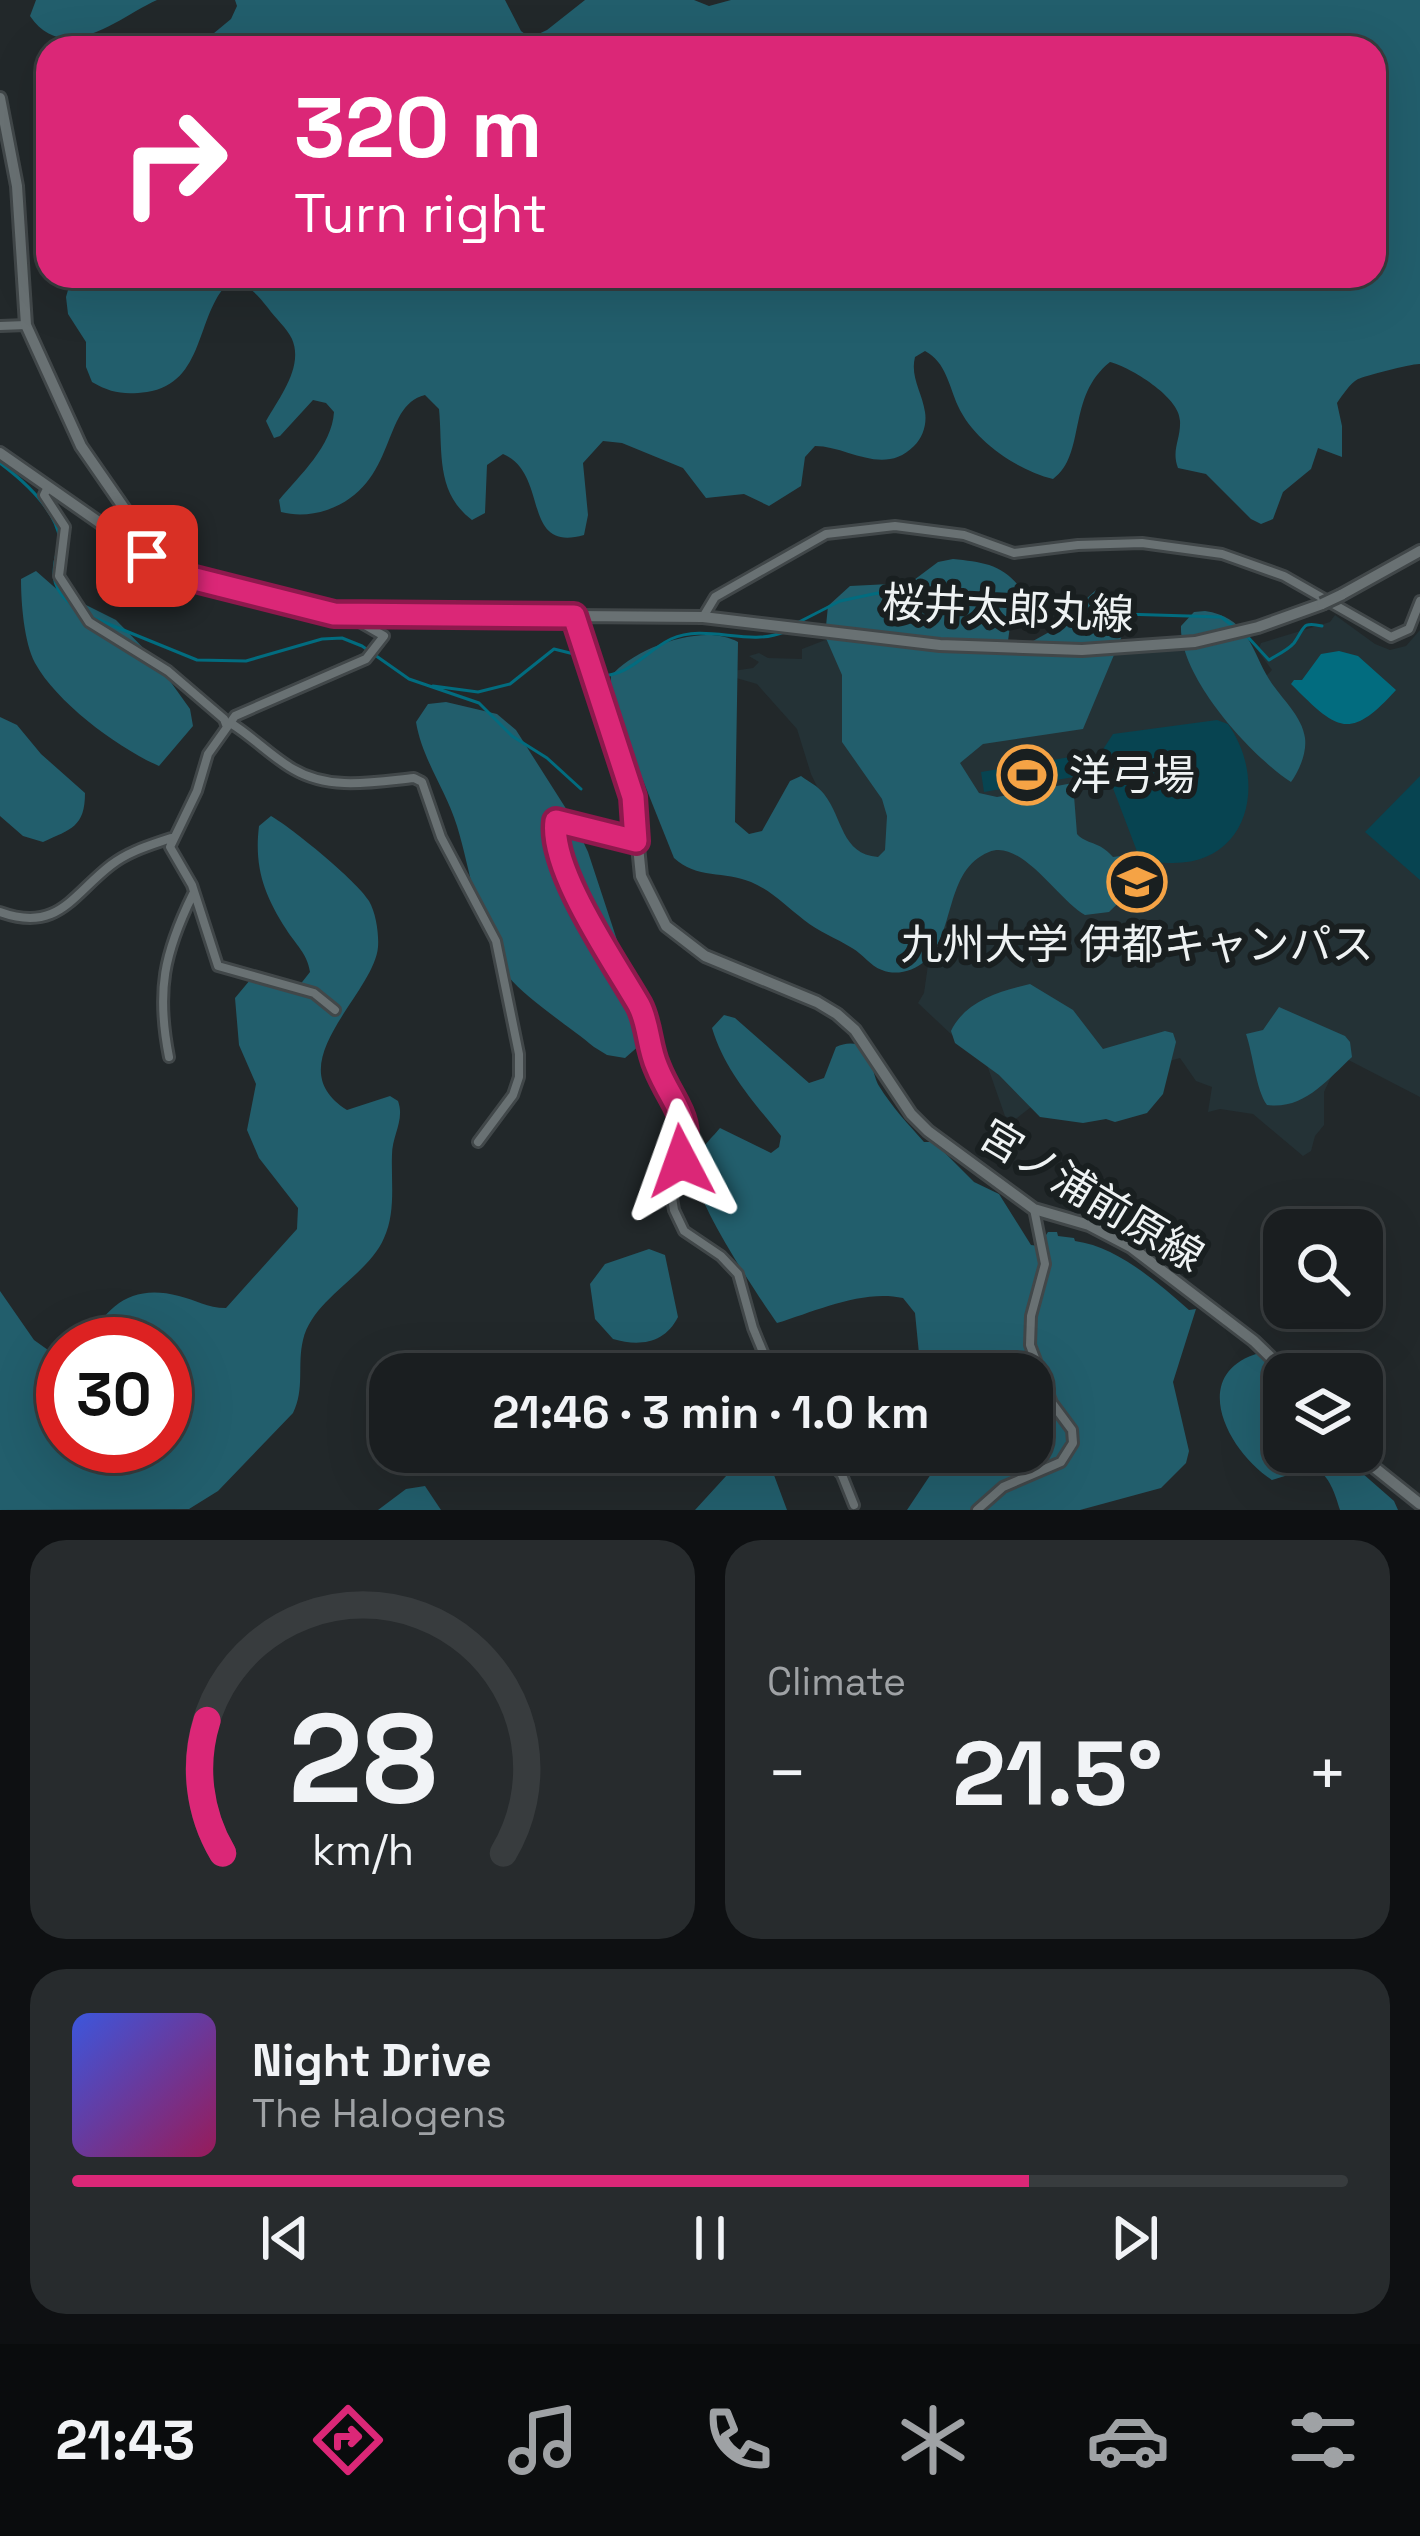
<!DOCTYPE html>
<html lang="en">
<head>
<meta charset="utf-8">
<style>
  :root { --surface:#1a1e20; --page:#272b2d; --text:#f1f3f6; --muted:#9fa2a5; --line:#383c3e; --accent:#db2777 }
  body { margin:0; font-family:"Space Grotesk","Noto Sans JP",sans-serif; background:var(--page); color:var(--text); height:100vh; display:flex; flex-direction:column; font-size:45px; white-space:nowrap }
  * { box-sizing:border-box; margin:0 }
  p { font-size:39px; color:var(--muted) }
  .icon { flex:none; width:66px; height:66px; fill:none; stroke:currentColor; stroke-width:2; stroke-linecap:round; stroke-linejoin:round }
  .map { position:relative; height:1510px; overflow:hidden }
  .side { display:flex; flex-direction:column; gap:30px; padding:30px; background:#0e1012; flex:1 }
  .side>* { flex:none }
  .banner { position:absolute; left:36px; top:36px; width:1350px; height:252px; border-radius:36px; box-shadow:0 12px 48px #0002,0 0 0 3px var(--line); background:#db2777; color:#fff; overflow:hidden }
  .controls { position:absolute; left:1263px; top:1209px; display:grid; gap:24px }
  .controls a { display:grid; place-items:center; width:120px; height:120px; border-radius:24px; background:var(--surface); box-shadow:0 12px 48px #0002,0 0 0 3px var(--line); font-size:60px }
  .speed { position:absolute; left:36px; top:1317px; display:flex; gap:24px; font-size:60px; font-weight:700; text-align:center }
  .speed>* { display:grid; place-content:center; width:156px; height:156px; border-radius:50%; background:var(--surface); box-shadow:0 12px 48px #0002,0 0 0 3px var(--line); line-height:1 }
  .speed .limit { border:18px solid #d22; background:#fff; color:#111 }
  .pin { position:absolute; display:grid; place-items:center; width:102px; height:102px; color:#fff; margin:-51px; border-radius:24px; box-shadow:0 6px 18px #0006 }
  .me { position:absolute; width:132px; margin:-66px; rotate:356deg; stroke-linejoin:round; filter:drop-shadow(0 0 9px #0008) }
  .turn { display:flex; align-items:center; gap:42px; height:252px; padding:0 60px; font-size:54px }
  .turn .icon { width:156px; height:156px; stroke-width:2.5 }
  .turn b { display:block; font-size:84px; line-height:102px }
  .big { font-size:90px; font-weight:800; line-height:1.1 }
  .side .card { flex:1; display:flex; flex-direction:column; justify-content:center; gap:18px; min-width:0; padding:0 42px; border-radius:36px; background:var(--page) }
  .side .dial { align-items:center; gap:0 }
  .dial svg { height:312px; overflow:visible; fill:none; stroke:var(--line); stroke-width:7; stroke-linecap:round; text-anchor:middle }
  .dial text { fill:var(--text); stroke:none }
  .song { display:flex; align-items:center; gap:36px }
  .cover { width:144px; height:144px; border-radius:18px; background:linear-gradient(135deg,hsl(230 70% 55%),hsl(330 70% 35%)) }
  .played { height:12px; border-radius:6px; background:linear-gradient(90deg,var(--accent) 75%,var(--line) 75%) }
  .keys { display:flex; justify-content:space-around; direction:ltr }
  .heat { display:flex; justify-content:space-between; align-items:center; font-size:66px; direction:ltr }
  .side .tiles { flex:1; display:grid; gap:30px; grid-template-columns:1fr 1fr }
  .card:last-child { grid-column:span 2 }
  .trip { position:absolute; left:369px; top:1353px; width:684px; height:120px; border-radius:36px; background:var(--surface); box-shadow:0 12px 48px #0002,0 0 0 3px var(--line); font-weight:800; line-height:120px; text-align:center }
  .tabs { display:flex; height:192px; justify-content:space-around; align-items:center; background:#0a0c0d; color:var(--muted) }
  .tabs .icon { width:84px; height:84px }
  .tabs .active { color:var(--accent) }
  .tabs b { font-size:54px; color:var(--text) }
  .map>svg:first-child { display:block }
  .built { fill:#243236 }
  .green { fill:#074451 }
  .forest { fill:#225e6c }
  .water { fill:#026c7f }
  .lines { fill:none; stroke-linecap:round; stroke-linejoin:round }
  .stream { stroke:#026c7f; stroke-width:3 }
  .minor-casing { stroke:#414749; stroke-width:14 }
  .secondary-casing { stroke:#414749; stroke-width:16 }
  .minor { stroke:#697173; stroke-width:8 }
  .secondary { stroke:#697173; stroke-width:10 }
  .secondary-bridge-casing { stroke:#414749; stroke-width:16; stroke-linecap:butt }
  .secondary-bridge { stroke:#697173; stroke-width:10 }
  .route-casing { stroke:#8e194d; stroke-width:30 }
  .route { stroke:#db2777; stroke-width:21 }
  .labels { text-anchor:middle; stroke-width:12; stroke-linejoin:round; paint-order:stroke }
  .street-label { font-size:42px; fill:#eef2f3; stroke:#191f20 }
  .poi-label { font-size:42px; fill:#eef2f3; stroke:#191f20; text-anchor:start }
</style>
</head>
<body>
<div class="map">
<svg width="1420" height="1510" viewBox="0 0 1420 1510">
  <rect width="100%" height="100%" fill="#22282a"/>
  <path class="built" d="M1335,615L1375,644L1390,650L1406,646L1420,630V1097L1335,1053L1326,1067L1331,1077L1324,1092V1125L1315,1136L1311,1151L1303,1156L1253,1114L1220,1109L1208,1112L1212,1087L1196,1081L1180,1058L1045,1096L1013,1121L1005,1116L985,1059L956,1032L952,1035L918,1003L924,993L929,958L944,938V897H870L811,774L797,729L757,684L719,673L753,668L759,662L749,656L759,653L768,658L802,659V649L833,637L1072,656L1201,648L1263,679L1272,670L1258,651L1261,643L1330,622Z"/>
  <path class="green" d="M1217,720L1228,724C1267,779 1251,863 1173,863C1159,863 1149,863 1138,854L1100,754L1113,734Z
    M1070,757L1074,777L984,792L981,772Z
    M1420,776V880L1365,832Z"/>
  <path class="forest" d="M36,0H157C119,17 65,67 30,16Z
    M235,0H505L521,31L530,38L547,30L585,0H694L709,6L731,0H1420V364C1413,363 1365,376 1358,379C1350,383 1342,396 1337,403L1342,426V457L1318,448L1311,469L1283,492L1273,519L1261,524L1251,519L1206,474L1178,468C1171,450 1181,439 1180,421C1180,397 1130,367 1110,362C1066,397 1087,454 1053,479C1017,470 974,441 958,406C949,386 946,362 925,351L915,357C910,377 922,392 925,412C927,424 923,437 914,446C883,477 848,446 815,446L805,457L801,486L769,506L744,494L706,498L683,468L622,443L603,441L583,463L588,515L584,535C520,553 550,474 503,454L487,465L485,513L472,520C435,492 443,451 439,409L425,395C380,406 399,485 327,510C312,515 296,516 281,512L279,500C300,475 332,446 334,412L326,403L313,400L280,436L274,438L266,421C279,398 304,367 292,339C287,328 275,318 268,308C257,294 248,283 229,282C195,315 206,383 147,392C124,395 111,393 92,382L86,367V342L68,314L66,297L72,276H1374V48H196L231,19L237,6Z
    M953,559C982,562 1003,564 1021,589L1013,603L1008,641L1015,651L1051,631L1096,590C1119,593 1125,609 1124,631L1083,729L983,744L960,763L979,793L997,797L1073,783L1077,834C1087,845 1098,840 1113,857L1121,856L1142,870L1145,877L1109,912L1085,915C1059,901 1021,838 989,852C944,870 956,934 925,961C914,971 896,976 882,970C870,966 863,954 852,948C836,938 819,932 804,920C787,907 772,891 751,882C725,871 696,879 674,858L610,698L611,676C634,648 704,622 738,642L735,822L749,834L762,831L790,781L801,776C809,782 818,786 824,794C843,818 841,854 878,857L885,850L887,816L882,799L842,742V675L825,636L828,606L850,586L910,583L938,562Z
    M36,571L60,592L116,620L155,660L190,709L193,726L159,766C118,748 57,703 35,663C24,642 21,603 21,579Z
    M1205,611C1245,617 1250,644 1266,674C1277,695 1302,714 1305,738C1307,753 1299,771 1291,782C1251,756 1179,677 1181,626L1194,612Z
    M446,702L497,714L516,730L572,818L588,852L642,1016L641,1044L625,1058L607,1055L594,1047C569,1026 517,993 502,968C477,926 471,872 457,826C446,790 422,759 416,722L428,704Z
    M0,717L17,725L41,754L85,793C85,827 71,829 43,842L23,836L0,816Z
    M271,816C292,828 357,881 369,901C376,913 379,934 378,947C374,995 275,1065 347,1110L390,1096L398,1101C405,1120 392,1135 392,1155C391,1182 396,1212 384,1238C368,1276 313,1298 303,1340C297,1365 305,1389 293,1413L218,1491L189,1509L0,1510V1291L34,1340L55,1355L63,1353V1446H165V1344H87C107,1304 133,1284 179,1296C196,1300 207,1308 226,1308L297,1229L298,1208L259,1158L247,1130L256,1084L239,1045L235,998L250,980L270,979L299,986L310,972C307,953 296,945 286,929C264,895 254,867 259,826Z
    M1030,984L1073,1010L1103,1049L1165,1031L1173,1033L1176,1042L1163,1094L1147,1113L1115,1122L1106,1119L1083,1123L1040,1117L999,1075L955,1043L951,1031C965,1001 1000,991 1030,984Z
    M1279,1007L1345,1036L1350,1042L1352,1057C1327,1080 1304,1110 1267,1105C1256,1090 1253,1054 1246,1034L1263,1030Z
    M724,1015L735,1018L809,1083L824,1078L836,1047C845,1043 856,1041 864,1049C872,1056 873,1076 879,1086C892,1107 908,1124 924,1142H934L974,1182L999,1194L1031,1245L1039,1246L1048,1232H1057L1058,1236L1074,1238L1075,1241C1118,1247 1157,1282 1189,1310L1196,1309L1173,1382L1189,1451L1186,1463L1161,1488L1080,1510H907L937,1465L939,1452H1032V1374H921L915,1313L903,1298C863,1289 816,1311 777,1323C758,1296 690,1195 694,1166C696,1152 711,1139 720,1128L771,1153L779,1147L781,1136C753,1101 725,1071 712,1028Z
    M649,1249L665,1255L678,1317C665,1343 640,1347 613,1339L595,1319L590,1284L605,1264Z
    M1259,1353L1284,1380V1452H1338L1394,1501L1398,1510H1340C1335,1494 1330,1476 1314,1467L1272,1480C1228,1452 1187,1374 1259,1353Z
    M748,1452H757L771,1467L787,1510H695Z
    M425,1486L441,1510H378L406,1489Z"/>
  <path class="water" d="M1339,651L1358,656L1396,690C1349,742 1337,730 1291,684L1294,680H1302L1321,654Z"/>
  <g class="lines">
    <path class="stream" d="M0,463C24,481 56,510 60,540
      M58,550C50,576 53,592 76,608
      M89,616L197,660L246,661L322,639L342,638L362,646L409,679L479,703L512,736L547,758L581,789
      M797,623L840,601L878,593L1123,614L1221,617L1238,630
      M1246,635L1269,660C1277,655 1288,650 1294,643C1305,628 1301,621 1322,626
      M597,676C630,677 644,652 671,639C706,623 748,647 784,632
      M433,686L478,692L510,684L554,649L574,654L582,675H587"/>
    <defs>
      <path id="minor" d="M0,326L26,325
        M48,487L44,495L65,527L59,576L89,622L168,671L224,719L227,727
        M703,617L715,597L826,534L895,526L964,535L1014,553L1078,545L1142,543L1222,554L1284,576L1391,637L1409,629L1420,601
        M232,724C253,737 272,757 293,769C330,791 374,782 414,778L422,782L441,837L496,941L519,1054V1077L513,1095L478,1142
        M636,841L556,821L555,835L570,879L600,942L641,1010L658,1070L685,1122L686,1146L671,1192L674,1210L684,1231L721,1256L738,1274L753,1328L772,1374
        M0,912C58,933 72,895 111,865C129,851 151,845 171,838
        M335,1010L314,993L218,966L192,885L170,847L197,791L208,754L235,716L366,659L384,636L358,621L355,615
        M169,1057C156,991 164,953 193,894
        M822,1452L842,1475L854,1505
        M977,1510L1003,1487L1061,1462L1073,1443L1072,1430L1052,1403L1030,1345L1031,1316L1045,1264L1034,1209"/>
      <path id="secondary" d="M0,98L17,186L26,325L81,446L151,547L147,556
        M0,453L166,569L251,596L334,614L703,617L940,645L1082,650L1195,642L1258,627L1322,604
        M1341,595L1420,551
        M574,616L633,797L641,876L666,926L705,956L817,1002L837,1014L855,1030L911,1114L928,1131L1034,1209L1089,1225L1131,1247L1254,1341L1288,1374
        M1355,1452L1420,1504"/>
    </defs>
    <use href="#minor" class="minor-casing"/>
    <use href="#secondary" class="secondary-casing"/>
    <use href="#minor" class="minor"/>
    <use href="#secondary" class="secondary"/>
    <defs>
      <path id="secondary-bridge" d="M1322,604L1341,595"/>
    </defs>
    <use href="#secondary-bridge" class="secondary-bridge-casing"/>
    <use href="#secondary-bridge" class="secondary-bridge"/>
  </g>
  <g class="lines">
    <defs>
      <path id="route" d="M147,556L183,576L334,614L574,616L633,797L636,841L556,821C549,869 615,963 639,1005C649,1024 648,1047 657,1067C672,1105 694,1116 681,1161"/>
    </defs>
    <use href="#route" class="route-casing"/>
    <use href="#route" class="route"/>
  </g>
  <defs>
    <symbol id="stadium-ring" viewBox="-11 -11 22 22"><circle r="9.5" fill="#191f20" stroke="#f5a345" stroke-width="1.5"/><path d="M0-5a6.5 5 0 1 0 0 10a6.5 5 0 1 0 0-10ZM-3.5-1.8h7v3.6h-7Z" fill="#f5a345"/></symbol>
    <symbol id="university-ring" viewBox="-11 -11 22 22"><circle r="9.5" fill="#191f20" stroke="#f5a345" stroke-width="1.5"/><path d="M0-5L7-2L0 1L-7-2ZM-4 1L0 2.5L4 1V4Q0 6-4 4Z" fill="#f5a345"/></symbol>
  </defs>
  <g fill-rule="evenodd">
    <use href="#stadium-ring" x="994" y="742" width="66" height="66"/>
    <use href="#university-ring" x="1104" y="849" width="66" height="66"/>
  </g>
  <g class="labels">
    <g class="street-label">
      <text transform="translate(1008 608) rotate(3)" y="15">桜井太郎丸線</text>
      <text transform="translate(1092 1195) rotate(31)" y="15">宮ノ浦前原線</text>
    </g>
    <g class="poi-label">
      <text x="1069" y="790">洋弓場</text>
      <text x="1137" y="959" text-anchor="middle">九州大学 伊都キャンパス</text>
    </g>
  </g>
</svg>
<div class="controls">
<a><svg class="icon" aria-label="search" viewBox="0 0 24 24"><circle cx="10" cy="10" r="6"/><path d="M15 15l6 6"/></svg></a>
<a><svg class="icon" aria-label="layers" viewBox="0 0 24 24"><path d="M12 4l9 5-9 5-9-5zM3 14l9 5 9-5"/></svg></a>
</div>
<div class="speed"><div class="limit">30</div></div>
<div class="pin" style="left:147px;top:556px;background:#d93025"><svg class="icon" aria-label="arrive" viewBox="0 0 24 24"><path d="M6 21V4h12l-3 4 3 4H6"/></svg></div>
<svg class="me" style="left:681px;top:1161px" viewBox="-20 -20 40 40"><path d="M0-17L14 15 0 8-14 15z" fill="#db2777" stroke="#fff" stroke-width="4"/></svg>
<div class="trip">21:46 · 3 min · 1.0 km</div>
<div class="banner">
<div class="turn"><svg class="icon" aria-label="right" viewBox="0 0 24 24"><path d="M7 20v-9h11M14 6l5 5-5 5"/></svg><div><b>320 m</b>Turn right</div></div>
</div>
</div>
<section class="side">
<div class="tiles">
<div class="card dial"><svg viewBox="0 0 100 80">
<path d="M14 69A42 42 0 1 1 86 69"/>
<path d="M14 69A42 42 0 0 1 10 35" stroke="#db2777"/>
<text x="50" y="56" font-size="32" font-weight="700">28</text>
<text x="50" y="72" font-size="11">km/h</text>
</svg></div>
<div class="card"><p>Climate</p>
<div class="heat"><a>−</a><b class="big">21.5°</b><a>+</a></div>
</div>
<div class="card">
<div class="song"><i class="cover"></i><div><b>Night Drive</b><p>The Halogens</p></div></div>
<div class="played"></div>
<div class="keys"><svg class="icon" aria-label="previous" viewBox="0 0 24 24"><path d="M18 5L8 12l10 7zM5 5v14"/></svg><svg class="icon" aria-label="pause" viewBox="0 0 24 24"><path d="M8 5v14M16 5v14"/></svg><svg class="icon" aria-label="next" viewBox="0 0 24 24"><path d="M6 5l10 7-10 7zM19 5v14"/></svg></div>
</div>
</div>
</section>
<nav class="tabs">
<b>21:43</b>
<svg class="icon active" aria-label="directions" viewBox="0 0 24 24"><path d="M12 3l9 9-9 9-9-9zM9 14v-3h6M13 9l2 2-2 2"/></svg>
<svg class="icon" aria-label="music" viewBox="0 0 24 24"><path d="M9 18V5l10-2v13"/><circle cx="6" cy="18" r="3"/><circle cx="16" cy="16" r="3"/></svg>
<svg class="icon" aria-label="phone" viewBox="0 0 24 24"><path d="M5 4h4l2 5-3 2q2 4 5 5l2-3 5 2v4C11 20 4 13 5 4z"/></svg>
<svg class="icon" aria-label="climate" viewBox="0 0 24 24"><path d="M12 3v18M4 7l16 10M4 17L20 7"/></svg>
<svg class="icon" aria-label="car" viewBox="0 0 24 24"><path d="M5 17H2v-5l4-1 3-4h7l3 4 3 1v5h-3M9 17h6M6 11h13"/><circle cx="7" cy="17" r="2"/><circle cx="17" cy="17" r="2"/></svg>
<svg class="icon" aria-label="filters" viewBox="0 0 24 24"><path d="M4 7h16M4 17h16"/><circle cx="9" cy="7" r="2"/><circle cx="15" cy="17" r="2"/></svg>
</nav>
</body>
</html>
